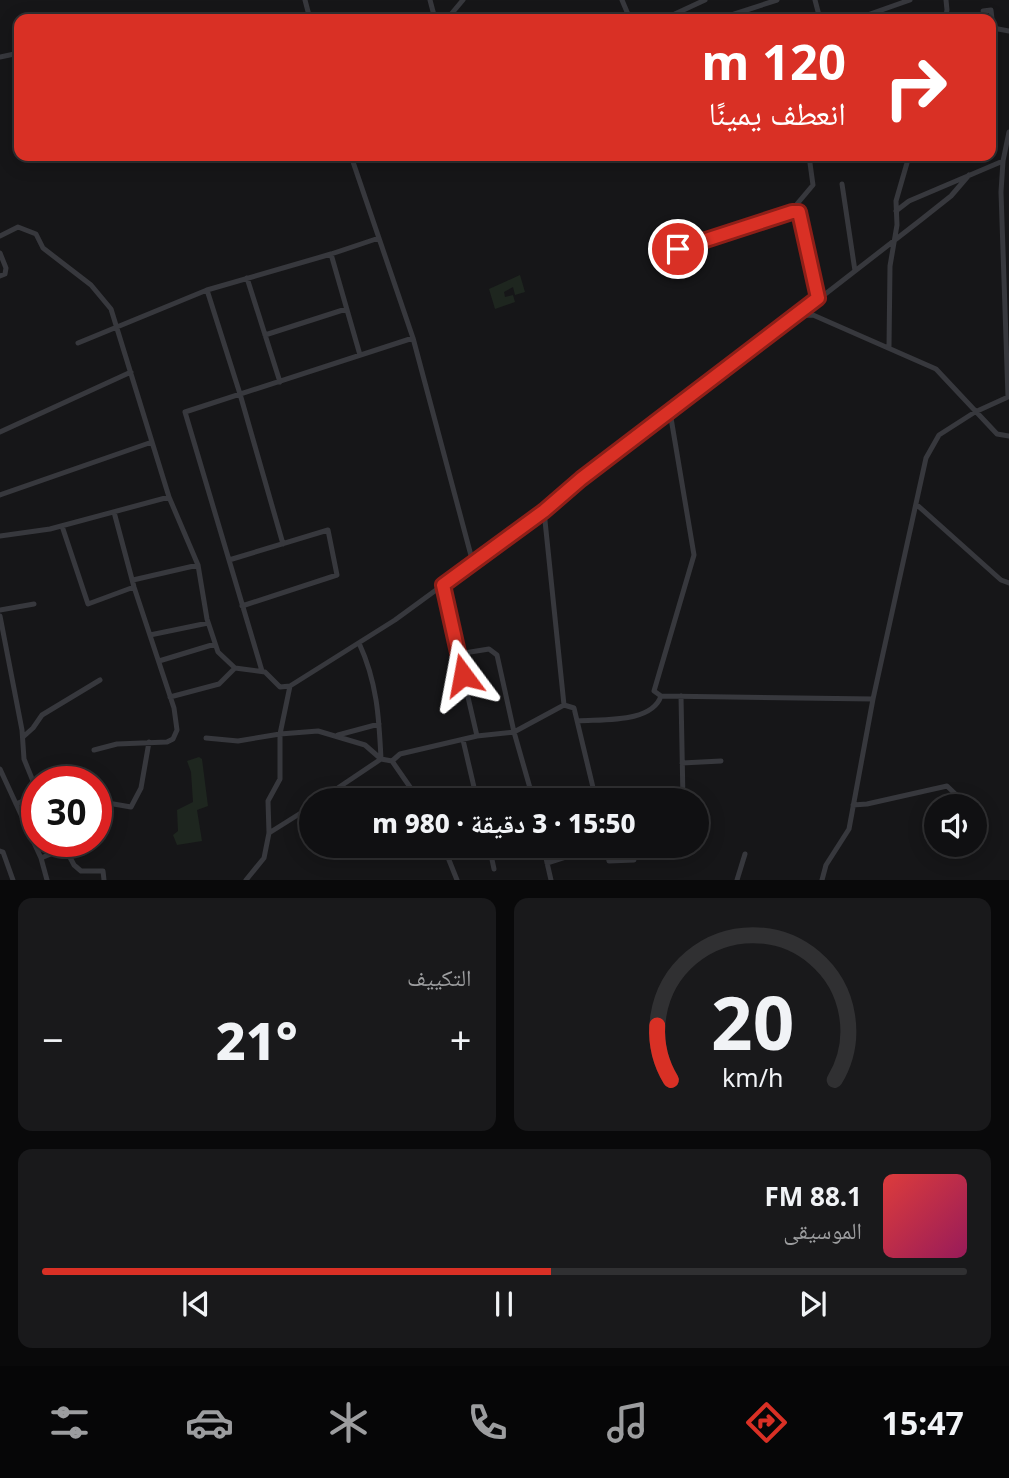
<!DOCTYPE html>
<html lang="ar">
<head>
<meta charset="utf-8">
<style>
  :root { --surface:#101012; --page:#19191b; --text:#f1f3f6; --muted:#9c9d9f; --line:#303032; --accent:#d93025 }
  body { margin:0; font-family:"Noto Sans","Noto Naskh Arabic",sans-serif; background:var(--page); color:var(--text); direction:rtl; height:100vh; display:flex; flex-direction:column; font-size:26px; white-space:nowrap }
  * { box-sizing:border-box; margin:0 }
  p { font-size:23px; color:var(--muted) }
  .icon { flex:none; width:38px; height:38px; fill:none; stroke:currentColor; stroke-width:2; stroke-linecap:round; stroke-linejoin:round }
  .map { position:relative; height:880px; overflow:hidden; direction:ltr }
  .drawer { display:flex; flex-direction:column; gap:18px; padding:18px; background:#09090a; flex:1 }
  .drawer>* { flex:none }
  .guide { position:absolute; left:14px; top:14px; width:982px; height:147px; border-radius:14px; box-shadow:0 4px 18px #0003,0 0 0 2px var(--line); direction:rtl; background:#d93025; color:#fff; overflow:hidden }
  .buttons { position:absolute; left:924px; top:794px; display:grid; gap:14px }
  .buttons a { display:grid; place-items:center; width:63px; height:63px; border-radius:50%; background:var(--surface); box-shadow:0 4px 18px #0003,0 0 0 2px var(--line); font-size:35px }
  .speed { position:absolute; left:21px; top:766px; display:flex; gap:14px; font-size:35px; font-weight:700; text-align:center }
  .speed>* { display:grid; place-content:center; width:91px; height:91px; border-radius:50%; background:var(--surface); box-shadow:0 4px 18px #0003,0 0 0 2px var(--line); line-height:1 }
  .speed .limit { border:10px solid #d22; background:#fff; color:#111 }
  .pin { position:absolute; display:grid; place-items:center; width:60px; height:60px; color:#fff; margin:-30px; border:4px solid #fff; border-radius:50%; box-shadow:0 2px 7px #0007 }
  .me { position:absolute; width:77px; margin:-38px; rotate:347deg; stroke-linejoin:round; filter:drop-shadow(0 0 5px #0008) }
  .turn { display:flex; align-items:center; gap:24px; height:147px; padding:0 35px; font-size:32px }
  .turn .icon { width:91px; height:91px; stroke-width:2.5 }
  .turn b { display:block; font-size:49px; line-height:60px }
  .big { font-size:52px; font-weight:800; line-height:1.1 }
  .drawer .widget { flex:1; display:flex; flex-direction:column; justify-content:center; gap:10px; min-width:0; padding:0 24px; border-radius:14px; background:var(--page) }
  .drawer .dial { align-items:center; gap:0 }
  .dial svg { height:182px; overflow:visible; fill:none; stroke:var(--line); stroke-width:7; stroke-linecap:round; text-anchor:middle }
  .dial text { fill:var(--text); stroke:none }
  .song { display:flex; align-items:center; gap:21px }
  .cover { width:84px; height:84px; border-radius:10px; background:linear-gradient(135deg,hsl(0 70% 55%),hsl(330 70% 35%)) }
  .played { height:7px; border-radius:4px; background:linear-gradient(90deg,var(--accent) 55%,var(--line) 55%) }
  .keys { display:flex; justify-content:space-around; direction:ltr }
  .heat { display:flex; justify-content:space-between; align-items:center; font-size:38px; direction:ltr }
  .drawer .tiles { flex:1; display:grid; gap:18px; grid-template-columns:1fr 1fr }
  .widget:last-child { grid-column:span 2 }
  .trip { position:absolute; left:299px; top:788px; width:410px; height:70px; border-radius:35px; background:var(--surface); box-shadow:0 4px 18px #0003,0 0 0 2px var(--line); font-weight:800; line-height:70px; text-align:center; direction:rtl }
  .tab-bar { display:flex; height:112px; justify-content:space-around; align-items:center; background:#060607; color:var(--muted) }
  .tab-bar .icon { width:49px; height:49px }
  .tab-bar .on { color:var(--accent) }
  .tab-bar b { font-size:32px; color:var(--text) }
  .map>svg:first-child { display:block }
  .green { fill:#1e261f }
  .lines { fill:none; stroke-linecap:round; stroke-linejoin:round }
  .street { stroke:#37383d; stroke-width:5 }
  .route-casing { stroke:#8d1f18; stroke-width:18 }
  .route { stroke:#d93025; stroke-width:12 }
</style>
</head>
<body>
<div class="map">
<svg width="1009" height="880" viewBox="0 0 1009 880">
  <rect width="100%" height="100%" fill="#161618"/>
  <path class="green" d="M520,275L525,292L515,295L513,287L504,292L505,297L513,295L515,302L495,309L489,289Z
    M199,757L202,759L208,806L197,810L202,841L177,845L173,835L178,831L177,810L193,802L191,772L187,761Z"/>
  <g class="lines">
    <path class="street" d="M305,0L310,19
      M430,0L435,19
      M622,0L630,19
      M815,0L820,19
      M983,11L991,10L993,28L1009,31
      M447,19L463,0
      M664,19L705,0
      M719,19L777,0
      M856,19L910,0
      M945,19L947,10L946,0
      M0,57L19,53
      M351,156L413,338L473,563
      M809,156L813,185L797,204L818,298
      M842,184L855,271
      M896,211L909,201L1003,161
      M0,236L18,227L36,234L43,248L91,285L111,309L169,497L198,565L207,619L218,652L235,668L265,672L280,687L290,686
      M0,253L6,268L5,274L0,276
      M331,254L360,355
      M656,257L792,212H799
      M247,278L280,382
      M207,290L240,394L283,544
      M797,316L922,219L951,196L969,175
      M265,335L346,309
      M78,343L207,290L331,254L379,238
      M889,347L890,266L897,225L896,201L909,156
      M670,412L694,555L654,691L661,696L873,699
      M0,432L131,372
      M0,495L152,442
      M916,504L1001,580L1009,583
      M62,526L88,604L134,587
      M0,536L50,529L169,497
      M229,560L328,530L337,575L242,606
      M133,580L198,565
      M442,585L477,736
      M0,610L34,604
      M0,616L22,730L24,759L37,791
      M150,635L208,623
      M159,661L215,644
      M262,671L185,412L413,338
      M681,696L683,800
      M170,697L219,684L235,668
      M564,705L574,708L596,800
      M578,721C603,719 652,723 661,696
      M338,735L379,724
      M23,737L33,728L42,715L100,680
      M206,738L238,741L280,734L318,731L365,745L381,759L392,761L419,800
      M463,740L477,800
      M94,750L117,744L167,742L173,739L177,730L174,708L134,587L114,512
      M392,761L400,754L477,736L514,732L497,655L489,649L458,654
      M682,763L721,761
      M0,769L41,858L47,880
      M320,800L381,759C379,717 377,682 359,643
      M519,800L532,795L514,732L564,705L544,511
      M96,801L131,807L141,788L149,742
      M16,804L37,795
      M853,805L867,804L947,786L969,807
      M975,823L979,826
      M269,833L312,806
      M62,842L74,865L81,871H103L104,880
      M443,845L457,880
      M489,845L494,869
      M543,845L551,880
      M606,845L609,861L634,860
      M0,851L3,852L13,880
      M41,858L65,848
      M547,863L575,854
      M246,880L264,858L269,833L268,801L280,779V734L290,686L395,620L473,563L797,316L813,315L936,369L997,434L1009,436
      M737,880L745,854
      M822,880L826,865L849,829L873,699L926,458L939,435L975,412L1008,397L1001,192L1003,161L1009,132"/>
  </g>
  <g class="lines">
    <defs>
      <path id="route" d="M463,675L443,585L544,511L581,479L818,298L799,212H792L678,249"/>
    </defs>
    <use href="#route" class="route-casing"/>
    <use href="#route" class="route"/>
  </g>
</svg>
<div class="buttons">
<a><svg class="icon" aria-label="sound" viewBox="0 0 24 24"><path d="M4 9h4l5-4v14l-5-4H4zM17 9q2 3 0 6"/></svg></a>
</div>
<div class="speed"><div class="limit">30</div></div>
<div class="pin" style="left:678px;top:249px;background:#d93025"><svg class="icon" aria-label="arrive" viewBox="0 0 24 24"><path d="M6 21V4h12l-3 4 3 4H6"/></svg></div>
<svg class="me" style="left:463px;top:675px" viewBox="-20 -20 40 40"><path d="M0-17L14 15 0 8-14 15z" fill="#d93025" stroke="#fff" stroke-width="4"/></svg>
<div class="trip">15:50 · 3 دقيقة · 980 m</div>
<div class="guide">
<div class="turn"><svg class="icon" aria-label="right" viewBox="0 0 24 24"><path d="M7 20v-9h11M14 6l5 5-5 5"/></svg><div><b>120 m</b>انعطف يمينًا</div></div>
</div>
</div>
<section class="drawer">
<div class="tiles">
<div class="widget dial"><svg viewBox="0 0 100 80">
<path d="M14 69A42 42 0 1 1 86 69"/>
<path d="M14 69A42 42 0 0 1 8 45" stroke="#d93025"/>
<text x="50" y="56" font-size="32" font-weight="700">20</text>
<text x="50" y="72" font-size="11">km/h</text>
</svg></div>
<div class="widget"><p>التكييف</p>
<div class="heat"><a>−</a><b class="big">21°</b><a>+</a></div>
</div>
<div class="widget">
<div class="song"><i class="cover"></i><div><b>88.1 FM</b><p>الموسيقى</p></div></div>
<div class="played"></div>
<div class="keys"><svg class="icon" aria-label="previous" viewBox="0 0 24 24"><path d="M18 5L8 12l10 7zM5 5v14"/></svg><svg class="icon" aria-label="pause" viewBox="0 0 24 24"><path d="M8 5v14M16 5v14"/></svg><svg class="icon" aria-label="next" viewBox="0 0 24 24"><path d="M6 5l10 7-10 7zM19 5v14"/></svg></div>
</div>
</div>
</section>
<nav class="tab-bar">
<b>15:47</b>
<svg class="icon on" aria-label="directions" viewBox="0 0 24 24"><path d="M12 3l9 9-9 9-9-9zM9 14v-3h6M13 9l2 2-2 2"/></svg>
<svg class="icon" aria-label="music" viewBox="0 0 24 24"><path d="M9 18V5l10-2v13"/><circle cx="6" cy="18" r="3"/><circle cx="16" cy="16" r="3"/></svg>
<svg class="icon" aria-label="phone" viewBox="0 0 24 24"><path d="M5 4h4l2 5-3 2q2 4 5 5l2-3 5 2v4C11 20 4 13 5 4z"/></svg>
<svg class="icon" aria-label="climate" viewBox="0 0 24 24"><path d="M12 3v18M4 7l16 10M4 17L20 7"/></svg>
<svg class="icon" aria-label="car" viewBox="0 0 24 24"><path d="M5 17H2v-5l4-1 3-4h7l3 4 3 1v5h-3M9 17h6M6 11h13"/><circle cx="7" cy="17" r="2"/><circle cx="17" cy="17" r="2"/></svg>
<svg class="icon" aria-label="filters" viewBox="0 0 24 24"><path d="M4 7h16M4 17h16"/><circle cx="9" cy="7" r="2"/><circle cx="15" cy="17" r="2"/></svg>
</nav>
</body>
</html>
